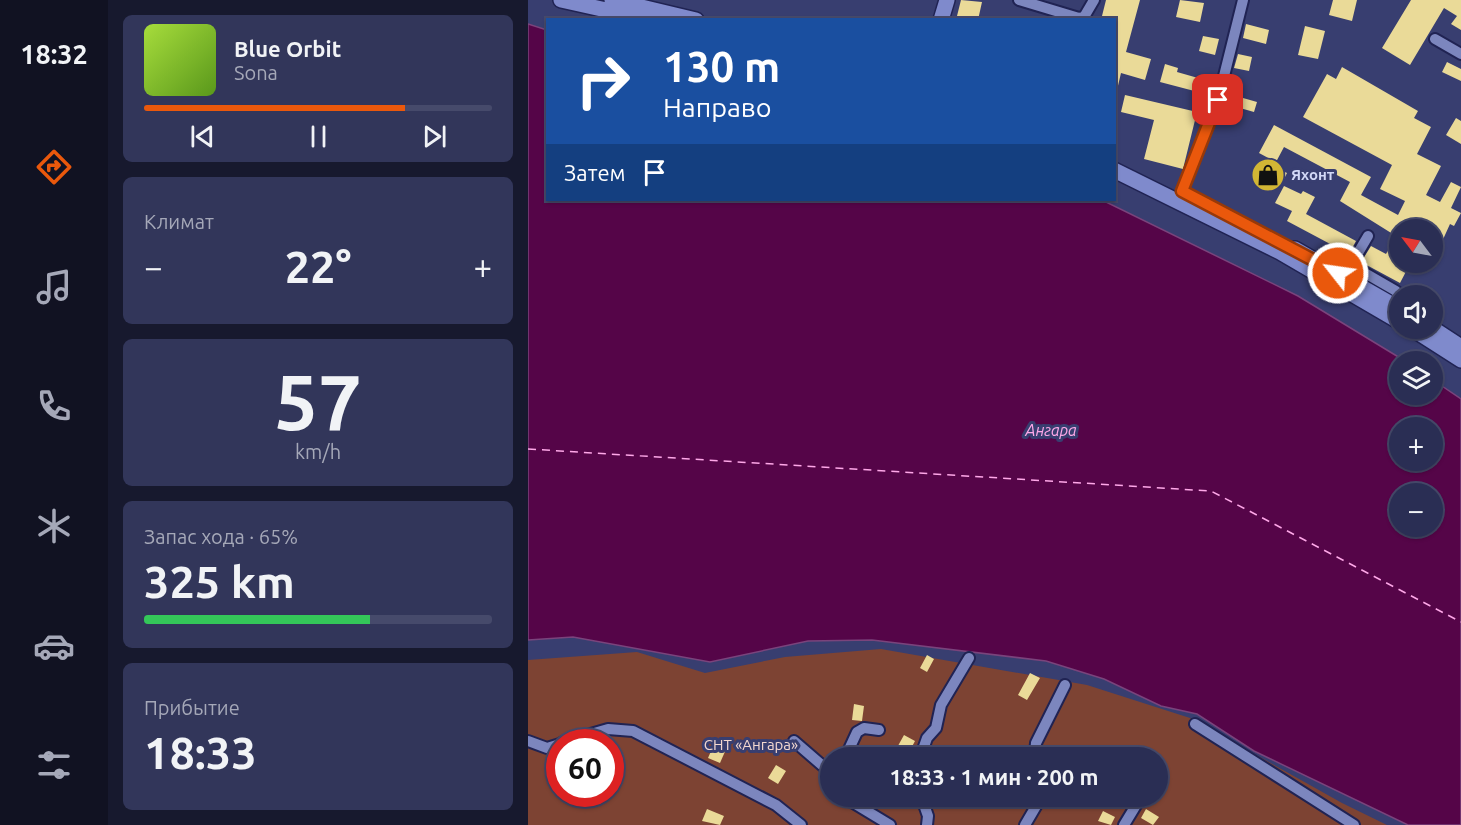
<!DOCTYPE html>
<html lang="ru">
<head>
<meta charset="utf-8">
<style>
  :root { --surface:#2a2e54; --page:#32365a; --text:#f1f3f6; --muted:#a5a8b8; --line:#464a6b; --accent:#ea580c }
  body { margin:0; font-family:Ubuntu,sans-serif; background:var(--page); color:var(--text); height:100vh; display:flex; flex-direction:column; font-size:22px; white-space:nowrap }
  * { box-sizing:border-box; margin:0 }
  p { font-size:20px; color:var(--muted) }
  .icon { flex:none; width:33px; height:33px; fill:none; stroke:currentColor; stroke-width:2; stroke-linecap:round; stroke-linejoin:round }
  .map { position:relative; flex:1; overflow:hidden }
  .details { display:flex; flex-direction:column; gap:15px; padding:15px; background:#17192e; width:420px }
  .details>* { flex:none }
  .top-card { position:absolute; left:18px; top:18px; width:570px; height:183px; border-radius:0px; box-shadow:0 2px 4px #0004,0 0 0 2px var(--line); background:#1a4fa0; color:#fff; overflow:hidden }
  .needle { width:39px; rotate:302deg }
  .buttons { position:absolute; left:861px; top:219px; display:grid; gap:12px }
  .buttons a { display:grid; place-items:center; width:54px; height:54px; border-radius:50%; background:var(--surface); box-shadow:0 2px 4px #0004,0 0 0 2px var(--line); font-size:30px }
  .speed { position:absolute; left:18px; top:729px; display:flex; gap:12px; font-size:30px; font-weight:700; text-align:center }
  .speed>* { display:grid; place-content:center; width:78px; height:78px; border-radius:50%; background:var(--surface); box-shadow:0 2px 4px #0004,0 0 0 2px var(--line); line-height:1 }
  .speed .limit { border:9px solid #d22; background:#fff; color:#111 }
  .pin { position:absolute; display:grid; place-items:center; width:51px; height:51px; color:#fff; margin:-26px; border-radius:12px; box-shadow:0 3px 9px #0006 }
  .me { position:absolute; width:66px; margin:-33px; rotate:300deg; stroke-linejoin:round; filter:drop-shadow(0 0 4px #0008) }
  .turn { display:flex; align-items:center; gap:21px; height:126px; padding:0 18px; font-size:27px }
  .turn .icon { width:78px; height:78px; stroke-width:2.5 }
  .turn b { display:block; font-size:42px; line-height:51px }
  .then { display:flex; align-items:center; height:57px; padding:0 18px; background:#0003; gap:12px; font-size:22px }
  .big { font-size:45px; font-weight:700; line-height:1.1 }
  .details .card { flex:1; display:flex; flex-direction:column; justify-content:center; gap:9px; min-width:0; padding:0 21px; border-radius:9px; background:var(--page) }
  .details .dial { align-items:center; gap:0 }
  .dial b { font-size:78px; line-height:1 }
  .song { display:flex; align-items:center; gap:18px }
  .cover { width:72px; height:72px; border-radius:9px; background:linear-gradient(135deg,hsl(80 70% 55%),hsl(90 70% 35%)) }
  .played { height:6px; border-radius:3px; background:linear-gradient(90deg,var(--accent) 75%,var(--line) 75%) }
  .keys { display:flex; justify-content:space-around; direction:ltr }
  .heat { display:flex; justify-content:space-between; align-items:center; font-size:33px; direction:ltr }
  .charge { height:9px; border-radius:4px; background:linear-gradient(90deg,#34c759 65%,var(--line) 0) }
  .trip { position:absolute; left:292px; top:747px; width:348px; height:60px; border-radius:30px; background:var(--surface); box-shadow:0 2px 4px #0004,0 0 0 2px var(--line); font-weight:700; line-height:60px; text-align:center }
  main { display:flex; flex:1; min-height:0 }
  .tab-bar { display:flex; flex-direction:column; width:108px; justify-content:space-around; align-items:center; background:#111222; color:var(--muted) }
  .tab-bar .icon { width:42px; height:42px }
  .tab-bar .selected { color:var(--accent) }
  .tab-bar b { font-size:27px; color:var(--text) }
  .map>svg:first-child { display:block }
  .green { fill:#7d4333; fill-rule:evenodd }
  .water { fill:#550548; stroke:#7a447c; stroke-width:1.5; fill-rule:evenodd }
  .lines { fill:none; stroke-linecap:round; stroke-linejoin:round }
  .ferry { stroke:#fea8e8; stroke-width:1.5; stroke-dasharray:8 6; stroke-linecap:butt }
  .building { fill:#eada98 }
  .minor-casing { stroke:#202353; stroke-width:14 }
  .major-casing { stroke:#202353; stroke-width:18 }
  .minor { stroke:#7c86be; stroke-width:10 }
  .major { stroke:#7f8acc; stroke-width:15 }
  .route-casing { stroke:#983908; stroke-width:15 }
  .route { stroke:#ea580c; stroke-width:10 }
  .labels { text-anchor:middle; stroke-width:6; stroke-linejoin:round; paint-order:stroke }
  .poi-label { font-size:15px; font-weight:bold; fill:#d2d8f7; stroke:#383e70; text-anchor:start }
  .park-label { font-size:15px; fill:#f3d8d0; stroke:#383e70 }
  .water-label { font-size:16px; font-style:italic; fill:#fea8e8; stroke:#383e70 }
</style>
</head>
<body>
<main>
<nav class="tab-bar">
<b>18:32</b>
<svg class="icon selected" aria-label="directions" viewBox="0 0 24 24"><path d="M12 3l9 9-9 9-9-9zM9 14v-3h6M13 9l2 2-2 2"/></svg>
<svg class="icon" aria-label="music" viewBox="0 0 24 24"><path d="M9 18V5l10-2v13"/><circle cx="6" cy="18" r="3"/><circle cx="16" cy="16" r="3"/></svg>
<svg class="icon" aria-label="phone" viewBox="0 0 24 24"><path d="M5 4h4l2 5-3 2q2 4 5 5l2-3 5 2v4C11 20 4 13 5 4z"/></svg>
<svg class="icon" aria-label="climate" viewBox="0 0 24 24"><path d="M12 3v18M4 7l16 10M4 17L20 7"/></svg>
<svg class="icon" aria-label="car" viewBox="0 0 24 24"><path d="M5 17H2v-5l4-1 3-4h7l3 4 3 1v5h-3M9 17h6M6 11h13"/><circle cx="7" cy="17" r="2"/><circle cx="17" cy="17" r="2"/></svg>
<svg class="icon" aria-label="filters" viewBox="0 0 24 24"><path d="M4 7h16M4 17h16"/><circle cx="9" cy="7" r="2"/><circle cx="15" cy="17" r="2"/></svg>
</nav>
<section class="details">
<div class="card">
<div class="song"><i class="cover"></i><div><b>Blue Orbit</b><p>Sona</p></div></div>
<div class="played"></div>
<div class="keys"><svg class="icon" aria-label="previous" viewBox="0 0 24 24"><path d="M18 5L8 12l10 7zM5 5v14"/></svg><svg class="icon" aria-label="pause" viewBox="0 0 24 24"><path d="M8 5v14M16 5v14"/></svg><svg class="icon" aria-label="next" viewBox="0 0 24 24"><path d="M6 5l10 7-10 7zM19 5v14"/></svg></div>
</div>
<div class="card"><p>Климат</p>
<div class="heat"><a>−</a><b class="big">22°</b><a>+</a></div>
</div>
<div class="card dial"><b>57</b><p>km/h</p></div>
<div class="card"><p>Запас хода · 65%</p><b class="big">325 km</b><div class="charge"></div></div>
<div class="card"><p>Прибытие</p><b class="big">18:33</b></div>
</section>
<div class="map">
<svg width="933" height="825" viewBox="0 0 933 825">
  <rect width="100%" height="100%" fill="#383e70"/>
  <path class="green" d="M353,649L559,685L662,718L814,803L859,825H0V660L109,652L177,673L257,657ZM32,742H82V794H32ZM303,758H630V796H303Z"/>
  <path class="water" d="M0,24L19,30L20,200H574L770,296L877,361L872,362V394H904L905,380L933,399V825H880L726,751L669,714L633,706L576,679L518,661L344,640L280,641L182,662L45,637L0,640ZM872,428H904V460H872ZM872,494H904V526H872Z"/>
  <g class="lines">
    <path class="ferry" d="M0,449L683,491L933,622"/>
  </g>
  <path class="building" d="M433,0L454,2L450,20H428Z
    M578,0H612L598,52L623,59L617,80L593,73L589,90H586V20H573Z
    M652,0L676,3L672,22L648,17Z
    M805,0H829L824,21L801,15Z
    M883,0H933V30L923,24L929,16L916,8L882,65L854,48Z
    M718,24L741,30L738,44L715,38Z
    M777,26L797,31L790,59L770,55Z
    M675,36L691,39L687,55L671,51Z
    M710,54L724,57L721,71L706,68Z
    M919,62L933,69V81L914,72Z
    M637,64L650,68L649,72L677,80L674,93L632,82Z
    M814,67L890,111L886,118L903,127L889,154L913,166L898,195L912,202L923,182L933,187L923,208L933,213L926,226L922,224L912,246L904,242V230H872V262H883L872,283L833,262L843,246L858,254L868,236L812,201L822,182L756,147L748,162L731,153L746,125L843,177L833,195L870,215L877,201L852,189L864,165L775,117L799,74L808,79Z
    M597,95L669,112L655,169L616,159L626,120L593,112Z
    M715,98L729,102L726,112L712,108Z
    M928,118L933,121V144L918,135Z
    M742,165L759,173L753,185L736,176Z
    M756,186L773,194L775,191L787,197L778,214L828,241L821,254L759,221L764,211L747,203Z
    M399,655L406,659L399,672L392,668Z
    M502,673L512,678L499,700L490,695Z
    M326,704L336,706L334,721L324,720Z
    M376,735L387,741L378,758L366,753Z
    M187,742L199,747L192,763L180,758Z
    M408,747L421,751L418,758H404Z
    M248,765L258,771L250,784L240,778Z
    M179,809L196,816L192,825L174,821Z
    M618,809L631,817L625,825L613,818Z
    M575,811L587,817L583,825L570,821Z"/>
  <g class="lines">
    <defs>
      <path id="minor" d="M491,0L551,18L556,17L566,0
        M907,39L933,54
        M654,191L690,100L715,0
        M794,263L823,265L868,291L872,299
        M823,265L840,236
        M667,724L826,825
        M0,741L19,748L32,744
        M266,741L303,773
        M35,742L80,729L105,731L248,805L273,825
        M317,758L329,732L336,728L351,730
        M392,758L399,738L408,728L413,705L441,658
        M513,758L507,753L508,743L537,685
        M321,796L324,802L362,825
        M393,796L400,816L399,825
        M497,825L514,796
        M596,825L613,797"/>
      <path id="major" d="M33,0L123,20
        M84,0L168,20
        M413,20L419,0
        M586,170L752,252L872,322
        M767,249L872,309
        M883,328L933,360
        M904,328L933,347"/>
    </defs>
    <use href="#minor" class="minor-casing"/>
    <use href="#major" class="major-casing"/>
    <use href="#minor" class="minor"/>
    <use href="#major" class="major"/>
  </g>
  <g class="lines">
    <defs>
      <path id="route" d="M690,100L654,191L810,273"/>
    </defs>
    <use href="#route" class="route-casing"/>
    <use href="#route" class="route"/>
  </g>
  <defs>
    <symbol id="shop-disc" viewBox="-11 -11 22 22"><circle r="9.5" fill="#d2b635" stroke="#383e70"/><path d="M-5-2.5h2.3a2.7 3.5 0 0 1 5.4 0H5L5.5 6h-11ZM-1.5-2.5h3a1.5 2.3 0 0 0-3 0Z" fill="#111"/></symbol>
  </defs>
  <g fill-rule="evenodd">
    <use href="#shop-disc" x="721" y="156" width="38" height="38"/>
  </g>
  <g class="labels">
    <g class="poi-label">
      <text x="763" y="180">Яхонт</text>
    </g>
    <g class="park-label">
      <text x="223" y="750">СНТ «Ангара»</text>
    </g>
    <g class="water-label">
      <text x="523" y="436">Ангара</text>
    </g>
  </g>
</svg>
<div class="buttons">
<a><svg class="needle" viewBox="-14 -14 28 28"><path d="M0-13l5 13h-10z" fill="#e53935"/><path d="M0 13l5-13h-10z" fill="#a5a8b8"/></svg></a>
<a><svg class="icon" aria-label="sound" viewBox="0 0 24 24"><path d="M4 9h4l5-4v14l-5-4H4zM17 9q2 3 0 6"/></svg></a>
<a><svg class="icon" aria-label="layers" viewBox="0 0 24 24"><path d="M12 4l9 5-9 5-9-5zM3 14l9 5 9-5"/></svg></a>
<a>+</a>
<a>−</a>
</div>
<div class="speed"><div class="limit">60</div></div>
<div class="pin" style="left:690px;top:100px;background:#d93025"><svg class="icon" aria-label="arrive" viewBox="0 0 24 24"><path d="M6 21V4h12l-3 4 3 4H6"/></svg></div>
<svg class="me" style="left:810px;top:273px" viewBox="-20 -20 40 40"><circle r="17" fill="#ea580c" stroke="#fff" stroke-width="3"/><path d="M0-11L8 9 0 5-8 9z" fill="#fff"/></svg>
<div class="trip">18:33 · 1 мин · 200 m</div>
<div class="top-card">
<div class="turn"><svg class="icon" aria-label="right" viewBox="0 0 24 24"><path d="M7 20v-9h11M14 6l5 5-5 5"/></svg><div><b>130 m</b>Направо</div></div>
<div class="then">Затем<svg class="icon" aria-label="arrive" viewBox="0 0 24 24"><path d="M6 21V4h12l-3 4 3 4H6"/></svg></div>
</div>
</div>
</main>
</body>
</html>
